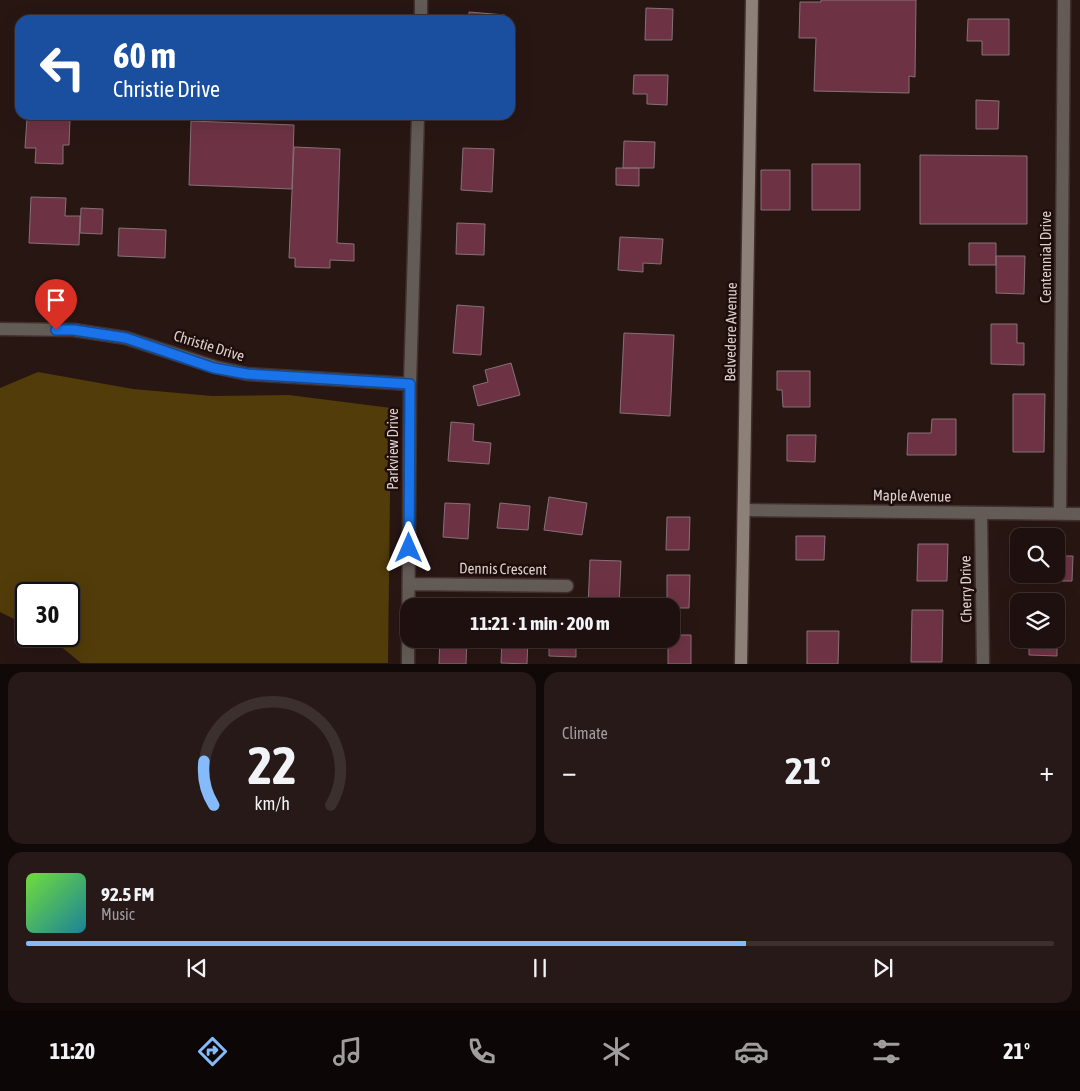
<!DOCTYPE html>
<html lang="en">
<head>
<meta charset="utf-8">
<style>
  :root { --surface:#1e100e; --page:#261917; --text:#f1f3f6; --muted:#a19d9e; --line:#3c302e; --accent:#85bbfb }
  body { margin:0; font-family:"Asap Condensed",sans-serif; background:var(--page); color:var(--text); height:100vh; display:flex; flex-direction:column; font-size:19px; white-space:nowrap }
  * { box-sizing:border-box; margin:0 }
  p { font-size:16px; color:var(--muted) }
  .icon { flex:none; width:28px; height:28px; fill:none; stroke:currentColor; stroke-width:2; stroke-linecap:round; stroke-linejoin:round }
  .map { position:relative; height:664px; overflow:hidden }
  .panel { display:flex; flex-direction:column; gap:8px; padding:8px; background:#100908; flex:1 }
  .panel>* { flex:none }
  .banner { position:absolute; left:15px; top:15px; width:500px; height:105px; border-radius:15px; box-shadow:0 5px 20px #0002,0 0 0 1px var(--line); background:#1a4fa0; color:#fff; overflow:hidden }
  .fabs { position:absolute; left:1010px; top:528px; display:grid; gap:10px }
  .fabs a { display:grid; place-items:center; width:55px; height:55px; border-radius:10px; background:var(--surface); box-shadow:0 5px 20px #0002,0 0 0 1px var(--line); font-size:25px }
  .speed { position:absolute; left:15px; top:582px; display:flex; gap:10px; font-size:25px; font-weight:700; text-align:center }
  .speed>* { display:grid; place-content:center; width:65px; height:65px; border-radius:50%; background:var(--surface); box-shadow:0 5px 20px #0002,0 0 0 1px var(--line); line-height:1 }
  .speed .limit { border:2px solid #111; border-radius:8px; background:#fff; color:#111 }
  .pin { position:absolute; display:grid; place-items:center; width:42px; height:42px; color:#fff; margin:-51px -21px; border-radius:50% 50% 50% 0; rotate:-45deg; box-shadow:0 0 5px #0007 }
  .pin .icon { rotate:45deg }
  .me { position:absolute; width:55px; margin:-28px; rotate:0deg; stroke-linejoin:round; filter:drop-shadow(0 0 4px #0008) }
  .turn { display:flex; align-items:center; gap:18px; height:105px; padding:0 15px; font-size:22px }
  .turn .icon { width:65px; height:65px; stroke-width:2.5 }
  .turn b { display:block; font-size:35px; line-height:42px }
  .big { font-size:38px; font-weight:700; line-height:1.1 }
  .panel .card { flex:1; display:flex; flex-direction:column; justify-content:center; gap:8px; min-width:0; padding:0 18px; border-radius:15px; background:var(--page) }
  .panel .dial { align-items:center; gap:0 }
  .dial svg { height:130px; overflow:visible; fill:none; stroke:var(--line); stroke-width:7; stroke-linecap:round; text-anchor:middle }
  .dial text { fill:var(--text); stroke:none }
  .song { display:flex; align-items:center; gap:15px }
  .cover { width:60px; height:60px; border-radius:8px; background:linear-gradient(135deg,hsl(100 70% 55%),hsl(190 70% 35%)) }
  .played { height:5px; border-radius:2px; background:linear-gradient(90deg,var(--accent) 70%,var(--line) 70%) }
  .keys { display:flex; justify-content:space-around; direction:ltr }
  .heat { display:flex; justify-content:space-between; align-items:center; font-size:28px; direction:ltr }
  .panel .tiles { flex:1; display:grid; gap:8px; grid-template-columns:1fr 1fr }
  .card:last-child { grid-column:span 2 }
  .trip { position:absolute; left:400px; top:598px; width:280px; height:50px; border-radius:15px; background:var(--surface); box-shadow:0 5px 20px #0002,0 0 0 1px var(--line); font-weight:700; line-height:50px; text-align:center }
  .tab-bar { display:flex; height:80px; justify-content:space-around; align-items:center; background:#0c0606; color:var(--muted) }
  .tab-bar .icon { width:35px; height:35px }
  .tab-bar .current { color:var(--accent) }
  .tab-bar b { font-size:22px; color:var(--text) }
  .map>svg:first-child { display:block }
  .green { fill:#523c09 }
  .building { fill:#6d3345; stroke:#877176 }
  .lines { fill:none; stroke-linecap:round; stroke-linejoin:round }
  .minor-casing { stroke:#41302d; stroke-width:15 }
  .secondary-casing { stroke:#41302d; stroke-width:15 }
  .minor { stroke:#635b56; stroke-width:12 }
  .secondary { stroke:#8d8078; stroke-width:12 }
  .route-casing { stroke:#114b97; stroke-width:12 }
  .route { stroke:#1a73e8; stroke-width:9 }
  .labels { text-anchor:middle; stroke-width:5; stroke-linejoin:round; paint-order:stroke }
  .street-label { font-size:15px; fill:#ddd0ce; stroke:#1e0d0b }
</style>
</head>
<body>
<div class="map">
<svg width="1080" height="664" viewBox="0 0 1080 664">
  <rect width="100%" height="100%" fill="#281613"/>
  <path class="green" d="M38,372L133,389L212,396L289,395L391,408L388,663H81L48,636H69V594H26V625L0,612V388Z"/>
  <path class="building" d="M821,0H916L915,77L909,76V93L814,91L816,38H799L800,2H821Z
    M646,8L673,9L672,40H645Z
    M469,12L505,15L504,20H469Z
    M968,19H1009V55H982V41H967Z
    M634,75H668L667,105L647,104V94H633Z
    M976,100L999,101L998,129H976Z
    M470,115H498V118L469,117Z
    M27,118L70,119L69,145H63V164L35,163L36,148H25Z
    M191,121L294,125L292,189L189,185Z
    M624,141L655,142L654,168H623Z
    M294,147L340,149L337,243L354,244V261L330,260V268L295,267V258H289Z
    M463,148L494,149L492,192L461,190Z
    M920,155L1027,156V224H920Z
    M812,164H860V210H812Z
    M616,168H639V186L616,185Z
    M761,170H790V210H761Z
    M31,197L66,198L65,216H80L79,245L29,243Z
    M81,208L103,209L102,234L80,233Z
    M457,223L485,224L484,255L456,254Z
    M119,228L166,230L165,258L118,256Z
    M620,237L663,239L661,264L643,263V272L618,270Z
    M969,243H996V265H969Z
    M996,256H1025L1024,294L996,293Z
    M457,305L484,307L481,355L453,353Z
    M991,324H1017V343H1024V365L991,364Z
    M624,333L674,335L670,416L620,413Z
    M511,363L520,395L478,406L473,386L488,382L485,370Z
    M777,371H810V407H783L782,390H777Z
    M1013,394H1045L1044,452H1013Z
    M932,419H956V455H907L908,433H931Z
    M451,422L474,424L473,441L491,443L489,464L448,461Z
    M787,435H816L815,462L787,461Z
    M549,497L587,503L582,535L544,530Z
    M445,503L470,504L468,539L443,537Z
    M500,503L530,506L528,530L497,528Z
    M667,517H690L689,550H666Z
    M796,536H825L824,560H796Z
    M918,544H948L947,581H917Z
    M1056,556H1073L1072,581H1038V574H1056Z
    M590,560L621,561L619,606H588Z
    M667,575H690L689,608H671V606H667Z
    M1056,605H1065V639H1057V656L1029,655V639H1056Z
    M912,610H943L942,662H911Z
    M807,631H839L838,664H807Z
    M671,635H691V664H668V639H671Z
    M440,639H467L466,664H439Z
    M502,639H528L527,664L501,663Z
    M549,639H576V657L549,656Z"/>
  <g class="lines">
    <defs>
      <path id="minor" d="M421,20V0
        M0,329L74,330L126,338L215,367L247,374L410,384
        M744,510L1080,514
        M981,513L983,664
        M1060,514L1064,0
        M409,584L567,586
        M408,664L410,384L418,115"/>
      <path id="secondary" d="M741,664L752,0"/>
    </defs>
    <use href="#minor" class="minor-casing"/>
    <use href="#secondary" class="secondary-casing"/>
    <use href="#minor" class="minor"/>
    <use href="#secondary" class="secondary"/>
  </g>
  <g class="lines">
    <defs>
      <path id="route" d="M56,330H74L126,338L214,368L247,374L410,384L409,548"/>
    </defs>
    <use href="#route" class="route-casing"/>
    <use href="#route" class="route"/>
  </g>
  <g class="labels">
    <g class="street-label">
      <text transform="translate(1046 257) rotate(-90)" y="5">Centennial Drive</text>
      <text transform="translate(731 332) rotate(-89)" y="5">Belvedere Avenue</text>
      <text transform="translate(209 346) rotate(17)" y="5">Christie Drive</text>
      <text transform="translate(393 449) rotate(-90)" y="5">Parkview Drive</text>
      <text transform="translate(912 496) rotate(1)" y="5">Maple Avenue</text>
      <text transform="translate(503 569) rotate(1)" y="5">Dennis Crescent</text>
      <text transform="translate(966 589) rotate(-91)" y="5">Cherry Drive</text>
    </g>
  </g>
</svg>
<div class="fabs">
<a><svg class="icon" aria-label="search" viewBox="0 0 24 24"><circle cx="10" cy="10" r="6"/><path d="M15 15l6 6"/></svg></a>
<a><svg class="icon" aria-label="layers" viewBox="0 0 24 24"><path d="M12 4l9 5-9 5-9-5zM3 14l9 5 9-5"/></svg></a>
</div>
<div class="speed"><div class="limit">30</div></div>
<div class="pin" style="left:56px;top:330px;background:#d93025"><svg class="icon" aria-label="arrive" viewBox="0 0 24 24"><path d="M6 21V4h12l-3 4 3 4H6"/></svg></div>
<svg class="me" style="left:409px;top:548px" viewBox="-20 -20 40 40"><path d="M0-17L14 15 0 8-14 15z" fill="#1a73e8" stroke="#fff" stroke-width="4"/></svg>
<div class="trip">11:21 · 1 min · 200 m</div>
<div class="banner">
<div class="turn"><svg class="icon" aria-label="left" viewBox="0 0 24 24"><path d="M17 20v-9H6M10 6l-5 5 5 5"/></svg><div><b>60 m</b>Christie Drive</div></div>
</div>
</div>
<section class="panel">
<div class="tiles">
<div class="card dial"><svg viewBox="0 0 100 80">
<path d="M14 69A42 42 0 1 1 86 69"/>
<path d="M14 69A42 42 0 0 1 8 42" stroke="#85bbfb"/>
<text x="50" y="56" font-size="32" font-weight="700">22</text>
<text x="50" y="72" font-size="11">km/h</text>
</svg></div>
<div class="card"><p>Climate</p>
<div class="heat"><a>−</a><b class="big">21°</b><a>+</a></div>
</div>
<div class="card">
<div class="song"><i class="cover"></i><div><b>92.5 FM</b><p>Music</p></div></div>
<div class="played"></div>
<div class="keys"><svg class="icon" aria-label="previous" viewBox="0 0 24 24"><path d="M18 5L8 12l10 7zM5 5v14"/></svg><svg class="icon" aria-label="pause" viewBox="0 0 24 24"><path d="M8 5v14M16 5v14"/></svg><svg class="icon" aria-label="next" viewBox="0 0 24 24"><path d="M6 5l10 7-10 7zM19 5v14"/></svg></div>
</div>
</div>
</section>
<nav class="tab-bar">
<b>11:20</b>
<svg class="icon current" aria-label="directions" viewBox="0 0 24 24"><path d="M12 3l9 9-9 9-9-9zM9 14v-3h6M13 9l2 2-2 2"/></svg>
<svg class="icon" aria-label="music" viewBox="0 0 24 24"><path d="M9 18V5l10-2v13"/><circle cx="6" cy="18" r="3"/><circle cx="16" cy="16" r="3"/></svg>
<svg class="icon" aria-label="phone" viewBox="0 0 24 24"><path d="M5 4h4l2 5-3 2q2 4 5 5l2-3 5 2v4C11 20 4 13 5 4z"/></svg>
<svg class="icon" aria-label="climate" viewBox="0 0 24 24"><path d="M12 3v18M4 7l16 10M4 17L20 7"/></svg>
<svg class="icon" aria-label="car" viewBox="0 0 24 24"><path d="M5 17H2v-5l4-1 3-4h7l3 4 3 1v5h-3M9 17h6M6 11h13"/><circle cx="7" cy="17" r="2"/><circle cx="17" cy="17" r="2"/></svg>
<svg class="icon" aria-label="filters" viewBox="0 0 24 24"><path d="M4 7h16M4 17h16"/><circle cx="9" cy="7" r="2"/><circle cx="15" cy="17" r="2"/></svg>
<b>21°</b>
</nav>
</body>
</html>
